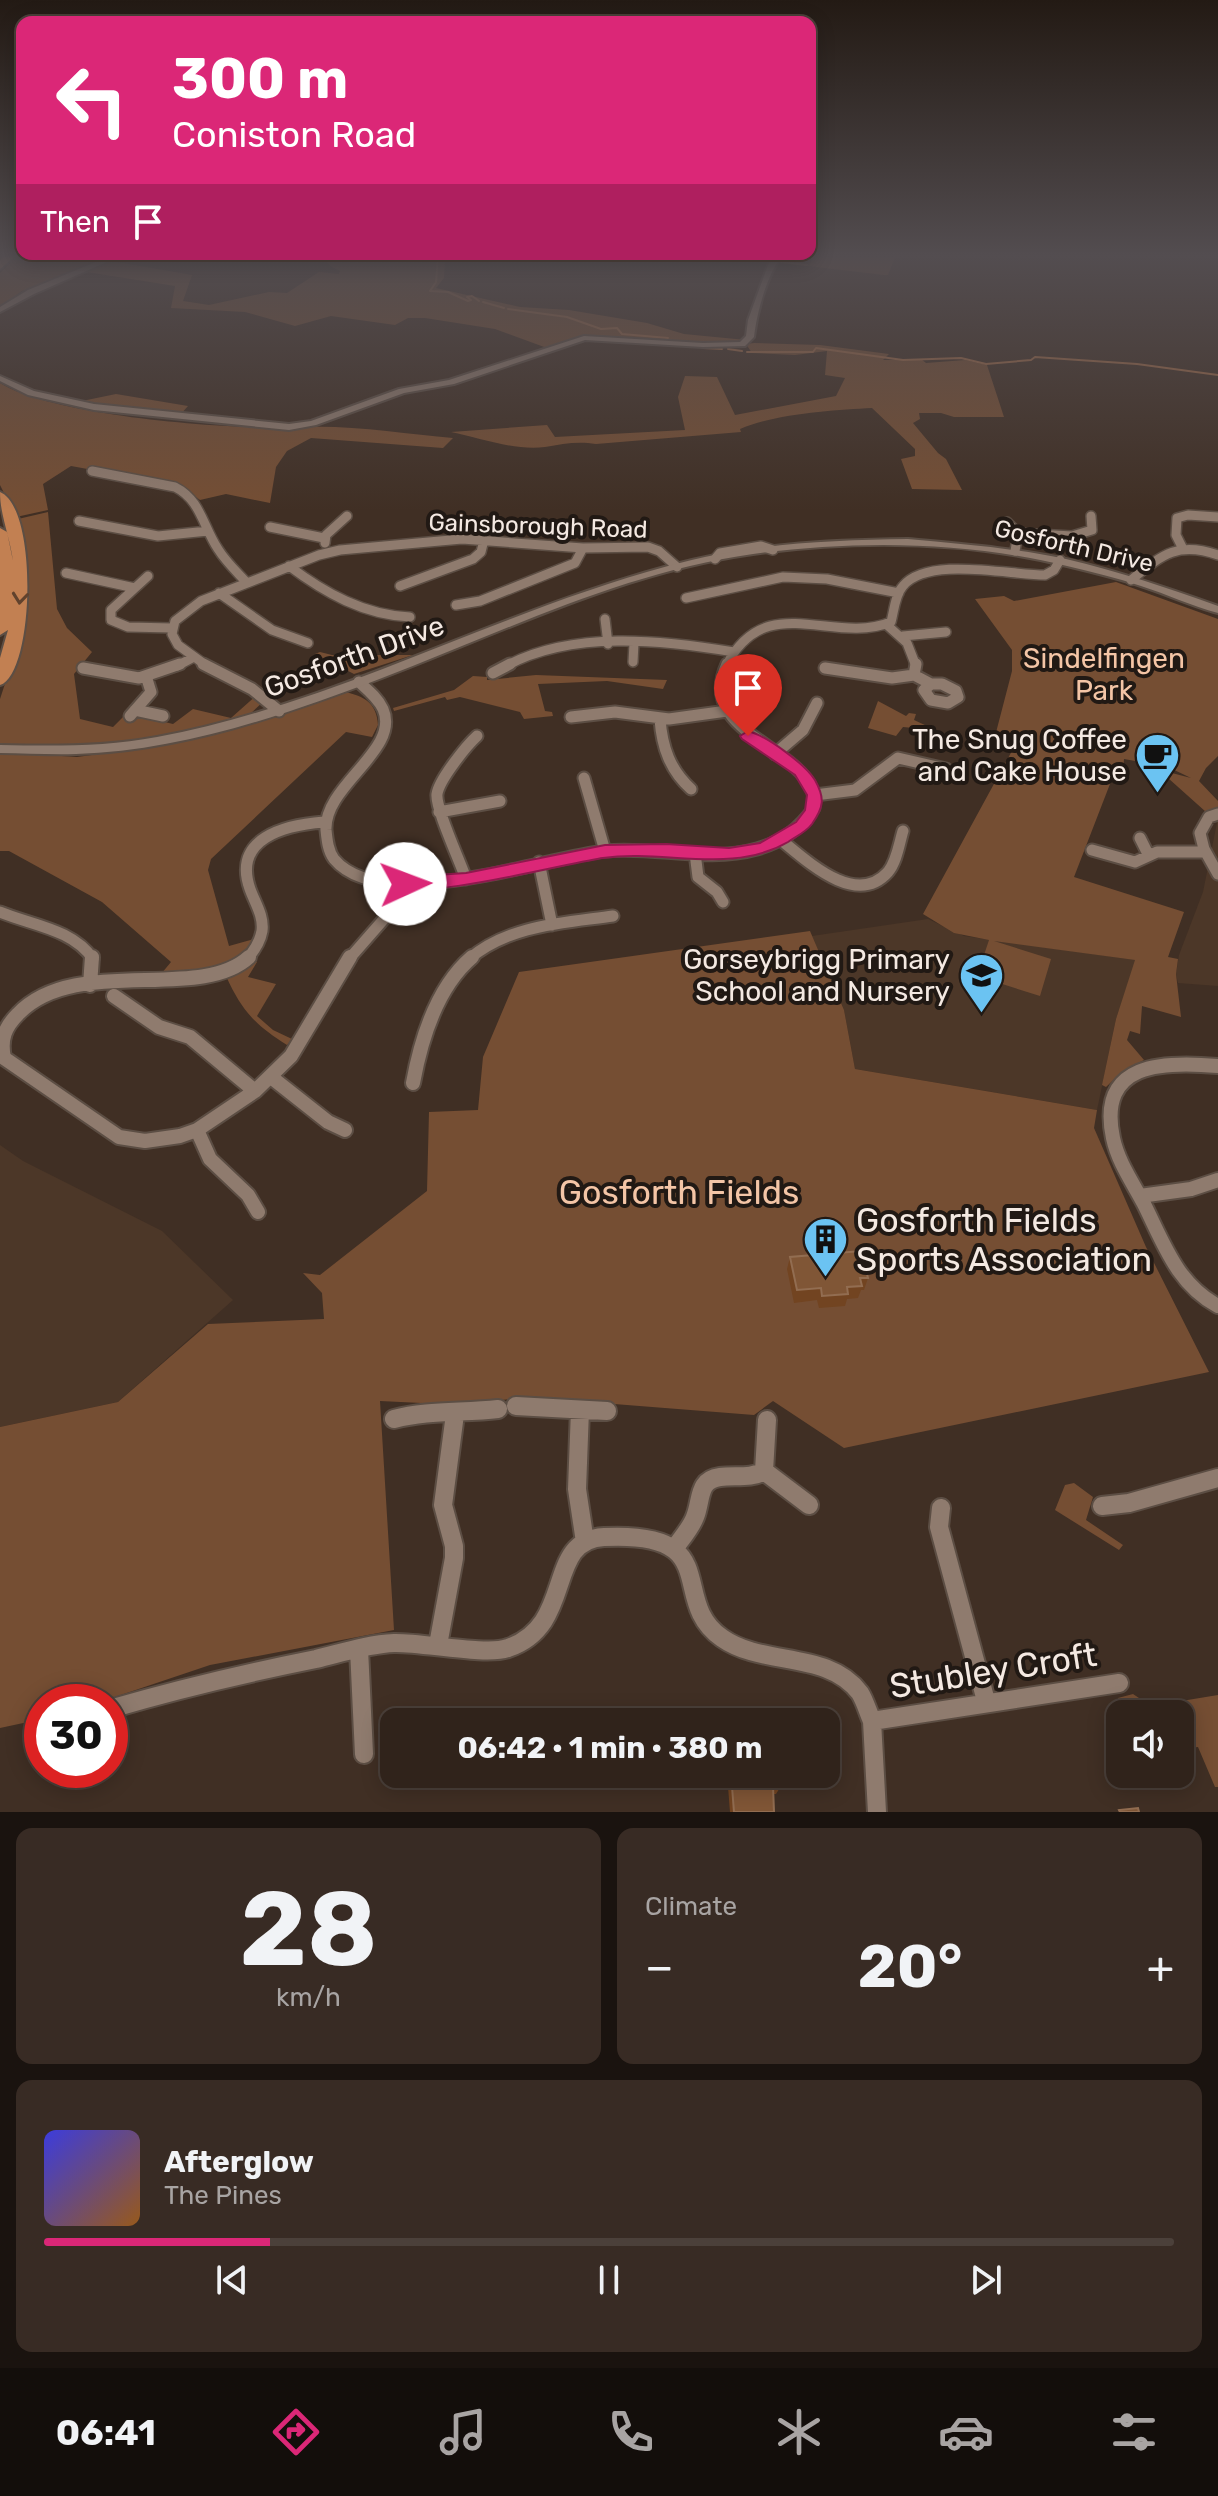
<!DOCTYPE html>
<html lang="en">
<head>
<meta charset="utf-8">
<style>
  :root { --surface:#30231b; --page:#382b24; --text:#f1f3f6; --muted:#a8a4a3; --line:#4b403a; --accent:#db2777 }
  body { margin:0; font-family:Rubik,sans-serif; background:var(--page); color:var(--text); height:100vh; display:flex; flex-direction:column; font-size:30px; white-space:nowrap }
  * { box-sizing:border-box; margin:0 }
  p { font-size:26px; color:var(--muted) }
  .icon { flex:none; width:44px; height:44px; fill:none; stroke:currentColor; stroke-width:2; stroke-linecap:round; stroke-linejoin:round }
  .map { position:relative; height:1812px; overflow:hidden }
  .sheet { display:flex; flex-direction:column; gap:16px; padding:16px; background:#1a130f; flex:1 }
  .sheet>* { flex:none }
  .hud { position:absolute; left:16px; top:16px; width:800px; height:244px; border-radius:16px; box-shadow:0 4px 20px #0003,0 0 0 2px var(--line); background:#db2777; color:#fff; overflow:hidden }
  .fabs { position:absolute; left:1106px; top:1700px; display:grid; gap:16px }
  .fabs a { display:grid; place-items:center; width:88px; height:88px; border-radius:16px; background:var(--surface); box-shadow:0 4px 20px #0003,0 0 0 2px var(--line); font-size:40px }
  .speed { position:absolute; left:24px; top:1684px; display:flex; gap:16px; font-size:40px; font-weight:700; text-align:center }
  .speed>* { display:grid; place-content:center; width:104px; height:104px; border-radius:50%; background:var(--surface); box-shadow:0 4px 20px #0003,0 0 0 2px var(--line); line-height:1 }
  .speed .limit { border:12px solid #d22; background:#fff; color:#111 }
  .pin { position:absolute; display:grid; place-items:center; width:68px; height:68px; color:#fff; margin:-82px -34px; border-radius:50% 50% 50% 0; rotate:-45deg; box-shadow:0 0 8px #0007 }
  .pin .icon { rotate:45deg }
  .me { position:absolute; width:88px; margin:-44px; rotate:88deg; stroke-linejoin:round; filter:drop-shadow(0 0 6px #0008) }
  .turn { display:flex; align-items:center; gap:28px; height:168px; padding:0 24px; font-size:36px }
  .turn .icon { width:104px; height:104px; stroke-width:2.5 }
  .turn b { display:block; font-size:56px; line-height:68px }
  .then { display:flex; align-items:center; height:76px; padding:0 24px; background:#0003; gap:16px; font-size:30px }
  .big { font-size:60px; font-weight:700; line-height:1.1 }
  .sheet .card { flex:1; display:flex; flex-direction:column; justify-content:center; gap:12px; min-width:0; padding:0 28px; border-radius:16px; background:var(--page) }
  .sheet .dial { align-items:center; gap:0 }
  .dial b { font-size:104px; line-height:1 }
  .song { display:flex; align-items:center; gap:24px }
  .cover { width:96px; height:96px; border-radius:12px; background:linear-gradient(135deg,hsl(240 70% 55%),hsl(30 70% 35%)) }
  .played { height:8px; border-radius:4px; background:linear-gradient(90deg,var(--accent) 20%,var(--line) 20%) }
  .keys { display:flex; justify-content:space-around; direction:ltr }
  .heat { display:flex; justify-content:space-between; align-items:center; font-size:44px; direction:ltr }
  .sheet .tiles { flex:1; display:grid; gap:16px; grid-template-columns:1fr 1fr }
  .card:last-child { grid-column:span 2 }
  .trip { position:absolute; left:380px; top:1708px; width:460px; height:80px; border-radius:16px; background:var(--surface); box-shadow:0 4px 20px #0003,0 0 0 2px var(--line); font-weight:700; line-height:80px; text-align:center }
  .dock { display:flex; height:128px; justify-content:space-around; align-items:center; background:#130e0b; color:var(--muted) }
  .dock .icon { width:56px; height:56px }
  .dock .selected { color:var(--accent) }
  .dock b { font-size:36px; color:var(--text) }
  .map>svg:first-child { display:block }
  .built { fill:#4c3728 }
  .green { fill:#754e33 }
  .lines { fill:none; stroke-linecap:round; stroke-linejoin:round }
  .stream { stroke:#9f6a47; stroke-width:2 }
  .minor-far3-casing { stroke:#5c4e44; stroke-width:12 }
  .minor-far2-casing { stroke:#5c4e44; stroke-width:15 }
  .minor-far1-casing { stroke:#5c4e44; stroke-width:18 }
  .minor-casing { stroke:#5c4e44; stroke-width:22 }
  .tertiary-casing { stroke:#5c4e44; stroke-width:4 }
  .trunk-casing { stroke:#5c4e44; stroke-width:4 }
  .minor-far3 { stroke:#8f7b6e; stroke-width:9 }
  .minor-far2 { stroke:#8f7b6e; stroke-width:11 }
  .minor-far1 { stroke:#8f7b6e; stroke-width:14 }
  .minor { stroke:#8f7b6e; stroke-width:18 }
  .tertiary { fill:#8f7b6e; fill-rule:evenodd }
  .trunk { fill:#c28052; fill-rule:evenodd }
  .wall { fill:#724421 }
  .building { fill:#805636; stroke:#926d51; stroke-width:2 }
  .oneway { stroke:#61422d }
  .route { fill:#db2777; stroke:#8e194d; stroke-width:2 }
  .labels { text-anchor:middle; stroke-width:8; stroke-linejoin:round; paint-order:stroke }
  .far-street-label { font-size:24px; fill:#f4e9e2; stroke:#211914 }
  .street-label { font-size:28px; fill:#f4e9e2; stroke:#211914 }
  .park-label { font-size:28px; fill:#f4c5a6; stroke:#211914 }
  .poi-label { font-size:28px; fill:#f4e9e2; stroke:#211914; text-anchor:end }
  .near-park-label { font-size:34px; fill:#f4c5a6; stroke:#211914 }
  .near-poi-label { font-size:34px; fill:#f4e9e2; stroke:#211914; text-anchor:start }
  .near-street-label { font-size:34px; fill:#f4e9e2; stroke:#211914 }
</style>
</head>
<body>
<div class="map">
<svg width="1218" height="1812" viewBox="0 0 1218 1812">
  <rect width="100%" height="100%" fill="#402f24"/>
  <path class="built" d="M1218,818V986L1178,983L1176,974L1179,955L1203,892Z
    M928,919L964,936L1136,960L1116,1019L1097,1110L855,1069L844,1010L812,936Z
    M0,1145L23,1161L162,1231L233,1300L118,1402L0,1427Z"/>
  <path class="green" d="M16,257H110L22,291L0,307V273Z
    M322,257H445L444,278L436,288L520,307L569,310L647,323L684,334L746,340L711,344L592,335L547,348L495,329L425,318H408L395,325L331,316L295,326L245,312L171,308L175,286L87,272L111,261L192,275L183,301L209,305L269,292L287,293L319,272L339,274L340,271L332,267Z
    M801,257H895L888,275H884L808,266L813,259Z
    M754,343L820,345L889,354L883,360L921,359L926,363L965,360L987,365L1004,417H954L941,413H919L920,419L913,423L938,453L946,459L962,490L912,489L901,459L915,456V449L872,408C834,410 774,414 740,429L741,432L596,444C577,441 563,444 545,447C515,451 480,438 451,432L547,425L555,437L685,430L678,397L685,376L717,377L735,415L836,396L845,378L825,375L827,351L795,355L752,353L746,344Z
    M0,383C55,417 239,431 306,427C350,425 408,434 453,438L443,448L311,438L287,451L276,467L270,503L226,494L200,500L181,486L71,466L43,484L48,510L16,517L0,485Z
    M116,394L188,406L180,415L94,406L82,401Z
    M48,512L57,609L67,628L92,652L74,674L80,719L113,727L123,717L133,719L140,716L173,724L193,709L231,718L258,694L265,700L248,716L155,739L62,749L0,745V699L23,629L28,591L27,556L18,519Z
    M1116,582L1218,619V756L1206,768L1199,781L1218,801V809L1206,812L1168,778V772L1191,778L1168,767L1124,759L1123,772L1115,771L1074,877L1184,912L1168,957L1178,959L1176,974L1181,1017L1142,1006L1140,1034L1130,1031L1127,1040L1144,1060L1123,1071L1106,1087L1102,1085L1116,1019L1135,960L994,941L1051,959L1040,996L977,976L989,940L954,933L923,914L1013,749L993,744L1012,671V650L975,599L1004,596L1014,601Z
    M320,652L332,655H413L354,674L315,654Z
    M536,675L667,680L663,689L607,681L538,684L545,711L552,712L553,716L524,719L520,712L460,697L447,700L445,697L394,711L393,708L454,690L473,676L487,677V680Z
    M345,692C364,696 377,703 378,725L372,737L346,732L211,859L208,870L229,946L254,939L250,951L221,967L161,974L171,962L102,902L9,851H0V752L77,757L129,750L265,719Z
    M878,701L906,716L909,713L916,714L914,720L927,726L924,729L903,727L896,736L868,728Z
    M810,931L844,1010L855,1069L1097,1110L1094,1128L1146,1247L1209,1372L844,1448L773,1401L754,1415L525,1397L463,1405L380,1401L394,1630L210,1665L100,1702H42V1719L0,1728V1427L118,1402L208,1324L324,1319L322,1293L303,1273L320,1275L427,1191L429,1112L478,1110L483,1057L519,972Z
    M255,961L257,962L248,977L276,984L257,1016L273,1030L292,1039L287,1045C255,1025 242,1011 226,976Z
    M1074,1483L1093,1497L1086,1520L1123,1545L1119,1550L1055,1510L1065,1485Z
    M1133,1694L1151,1706L1218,1695V1787H1215L1198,1747L1180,1749V1714H1122L1118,1698Z"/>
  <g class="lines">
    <path class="stream" d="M438,257L436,282L430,291L448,292L468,301L471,300L467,297L472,296L479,301
      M781,262L807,265
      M483,302L504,308
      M508,309L567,317L601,329L617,328L622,334L668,338
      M703,348L722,349
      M728,349L742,351
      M747,352H813L816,348L903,360L961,358L986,364L1031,360L1035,357L1137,364L1218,375"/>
    <defs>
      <path id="minor-far3" d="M92,471L175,487C201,500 203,527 218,549C226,562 237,572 247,583
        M79,521L158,536L208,531
        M1007,522L1018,533L1015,551
        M270,527L324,538
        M1018,533L1072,536L1092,530L1091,516
        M325,543L326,535L347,516
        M1182,547L1176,535L1177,518L1188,515L1218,517
        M715,559L720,553L761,546L773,550
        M289,566C325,593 364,615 410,617
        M66,573L135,588
        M148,576L111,610V620L128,627L172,628
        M1131,580C1162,555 1177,541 1218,555
        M400,586L473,559L481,552L484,540
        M219,593L272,630L308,643
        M686,598L783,577L827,579L899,593
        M456,605L480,601L575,563L583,548
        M605,619L608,644
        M887,625L907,643L916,666
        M903,636L946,632
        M633,662L634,643
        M177,666L192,658
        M207,666L178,645L172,634L175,621L201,601L319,555L340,550L462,539L583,548L648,547L659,551L677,567
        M506,666C572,630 663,640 734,652
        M726,666C766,588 832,646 891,622C894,611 895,595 903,586C928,556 1009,575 1045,575L1054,570L1060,560"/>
      <path id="minor-far2" d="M203,664L252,689L279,711
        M83,668L139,678L180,664
        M825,668L892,678L914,675L916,664
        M493,673L510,664
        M914,675L931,684
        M359,682C368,690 378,698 383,709C401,750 324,785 326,830C327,840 328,851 334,859C381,916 542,858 605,851C655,846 707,863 757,849C782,842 799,829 814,808C814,802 814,794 812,789C791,743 697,730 727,664
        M931,684H942L956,691L958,697L948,703L931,700L924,690Z
        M135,710L163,716
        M130,716L151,692L147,679
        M571,717L615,712L669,719L727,711
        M660,719C662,747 670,770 691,789
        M775,754L803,730L817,703
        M584,778L605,851
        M815,795L855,790L898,758L946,769
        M439,812L500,801
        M1218,814L1209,817L1200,833L1204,849L1218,874
        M1140,838L1148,854
        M781,840C807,861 856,908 888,872C897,861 899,844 903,831
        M1092,850L1135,862L1157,852H1205
        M695,853L698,877L717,892L723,902
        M539,862L552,925
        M466,879C460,861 435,808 437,794C439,780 466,746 477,736
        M0,912C31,925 73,929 93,959
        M247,959C254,951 260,942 262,931C264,916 255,903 250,889C232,838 285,825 324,822
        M349,959L398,903L405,884
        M469,959C509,925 563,923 613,916"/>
      <path id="minor-far1" d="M249,957C199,1003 75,954 18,1014C5,1027 0,1039 4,1058L119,1137L145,1141L180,1136L197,1130L255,1091L291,1056L350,957
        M90,985L92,957
        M114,996L159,1027L190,1037L255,1091
        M1218,1066C1163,1061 1097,1062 1113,1138C1118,1162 1133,1183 1144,1204C1164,1244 1177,1284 1218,1306
        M271,1077L328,1122L345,1130
        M413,1083C421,1039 437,987 472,957
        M197,1130L210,1159L248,1195L258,1212
        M1140,1196L1191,1189L1218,1180"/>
      <path id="minor" d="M516,1406L607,1411
        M580,1410L577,1489L585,1542
        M394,1419C427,1410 463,1413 498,1409
        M764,1471L809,1505
        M1102,1506L1129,1503L1218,1478
        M941,1508L939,1527L986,1701
        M674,1549C681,1539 691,1528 695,1517C702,1500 697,1480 720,1477C735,1475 751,1479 764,1471L767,1420
        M438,1645L454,1558V1546L443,1505L455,1414
        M359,1649L364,1754
        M110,1709C178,1689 246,1673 316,1659C341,1653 368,1644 394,1643C421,1642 487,1656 508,1648C576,1625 544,1540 604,1537C727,1531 667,1600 722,1638C763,1667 828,1650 860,1693C865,1701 868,1712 872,1721
        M877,1812L872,1721L1119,1683"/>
      <path id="tertiary" d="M108,257H118L34,294L0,312V307L28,290Z
        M774,257H781C766,278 757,312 754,337L745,346L703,347L585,340L454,384L404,393L316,425L289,430L94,410L28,395L0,381V376L34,391L94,404L289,424L311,421L399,389L449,380L584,336L703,343L740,342L746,336L748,320L768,265Z
        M908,539C961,544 1014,548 1066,559C1118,571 1168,588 1218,606V613C1192,606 1166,594 1141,586C1117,578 1092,572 1067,566C965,541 856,540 753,554C623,572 503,632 382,678C285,715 180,751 76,754C51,755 25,753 0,753V745C53,746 105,747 157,737C335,704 494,613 668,566C746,544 827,540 908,539Z"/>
      <path id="trunk" d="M3,257H14L0,269V260Z
        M0,492C39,508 34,675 0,685V658L8,630L0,635V528L7,532L13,561C10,537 0,515 0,492Z"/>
    </defs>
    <use href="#minor-far3" class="minor-far3-casing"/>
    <use href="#minor-far2" class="minor-far2-casing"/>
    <use href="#minor-far1" class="minor-far1-casing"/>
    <use href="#minor" class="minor-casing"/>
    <use href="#tertiary" class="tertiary-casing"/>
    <use href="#trunk" class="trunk-casing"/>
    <use href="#minor-far3" class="minor-far3"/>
    <use href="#minor-far2" class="minor-far2"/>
    <use href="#minor-far1" class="minor-far1"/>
    <use href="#minor" class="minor"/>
    <use href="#tertiary" class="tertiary"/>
    <use href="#trunk" class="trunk"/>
  </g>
  <path class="wall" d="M790,1257L868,1278L864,1290H861L858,1298L847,1299L845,1306L819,1308L817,1300L794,1303L787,1269Z
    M727,1774H818L815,1779L780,1778L781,1786L776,1794H773L774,1812H730Z"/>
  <path class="building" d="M861,1251L868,1278H860L862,1286L847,1287L848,1294L822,1296L821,1288L797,1290L790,1257Z
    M731,1774H780L781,1786H773L774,1812H734Z
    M1138,1808L1139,1812H1120L1119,1810Z"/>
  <defs><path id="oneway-chevron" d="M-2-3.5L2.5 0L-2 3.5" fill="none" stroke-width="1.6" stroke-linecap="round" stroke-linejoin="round" transform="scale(2)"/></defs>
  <use class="oneway" href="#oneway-chevron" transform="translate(20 598) rotate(96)"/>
  <linearGradient id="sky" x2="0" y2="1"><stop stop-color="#231a14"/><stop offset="0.5" stop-color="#534d50"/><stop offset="1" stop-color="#534d50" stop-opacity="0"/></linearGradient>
  <rect width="1218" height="511" fill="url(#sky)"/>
  <path class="route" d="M748,731C767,736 805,764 815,780C825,798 824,807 812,824C806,832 797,836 788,842C731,875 665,849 603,858C572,862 411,904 396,884L405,877L466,873L605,845L666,844L729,848L760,843L796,822L805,810L807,795L795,775L742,739L740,736Z"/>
  <defs>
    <symbol id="cafe-pin" viewBox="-11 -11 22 30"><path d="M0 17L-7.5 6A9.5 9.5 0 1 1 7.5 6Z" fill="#6bc3f2" stroke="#211914"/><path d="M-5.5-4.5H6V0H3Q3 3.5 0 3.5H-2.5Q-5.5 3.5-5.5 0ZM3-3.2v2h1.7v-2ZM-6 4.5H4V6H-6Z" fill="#111"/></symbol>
    <symbol id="school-pin" viewBox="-11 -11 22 30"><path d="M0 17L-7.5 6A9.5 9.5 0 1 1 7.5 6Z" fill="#6bc3f2" stroke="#211914"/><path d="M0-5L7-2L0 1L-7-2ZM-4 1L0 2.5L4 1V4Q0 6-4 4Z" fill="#111"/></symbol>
    <symbol id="building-pin" viewBox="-11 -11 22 30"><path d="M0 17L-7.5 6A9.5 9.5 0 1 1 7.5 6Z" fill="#6bc3f2" stroke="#211914"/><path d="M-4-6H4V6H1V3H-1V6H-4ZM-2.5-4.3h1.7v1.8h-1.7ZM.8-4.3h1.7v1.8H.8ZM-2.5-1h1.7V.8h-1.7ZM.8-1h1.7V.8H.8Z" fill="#111"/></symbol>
  </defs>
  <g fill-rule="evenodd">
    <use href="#cafe-pin" x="1132" y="730" width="51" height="69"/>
    <use href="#school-pin" x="956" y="950" width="51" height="69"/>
    <use href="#building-pin" x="800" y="1214" width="51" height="69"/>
  </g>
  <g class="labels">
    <g class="far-street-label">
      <text transform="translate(538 526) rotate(2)" y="8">Gainsborough Road</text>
      <text transform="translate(1074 546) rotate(13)" y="8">Gosforth Drive</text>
    </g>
    <g class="street-label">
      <text transform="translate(354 656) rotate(-20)" y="10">Gosforth Drive</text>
    </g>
    <g class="park-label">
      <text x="1104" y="668">Sindelfingen<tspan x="1104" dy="32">Park</tspan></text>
    </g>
    <g class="poi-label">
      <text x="1127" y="749">The Snug Coffee<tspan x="1127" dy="32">and Cake House</tspan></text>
      <text x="950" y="969">Gorseybrigg Primary<tspan x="950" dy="32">School and Nursery</tspan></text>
    </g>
    <g class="near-park-label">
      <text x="679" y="1204">Gosforth Fields</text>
    </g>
    <g class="near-poi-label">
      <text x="856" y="1232">Gosforth Fields<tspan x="856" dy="39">Sports Association</tspan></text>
    </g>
    <g class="near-street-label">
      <text transform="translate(993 1670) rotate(-9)" y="12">Stubley Croft</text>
    </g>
  </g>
</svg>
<div class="fabs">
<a><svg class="icon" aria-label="sound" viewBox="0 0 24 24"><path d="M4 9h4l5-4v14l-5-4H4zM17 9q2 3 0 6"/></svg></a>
</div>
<div class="speed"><div class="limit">30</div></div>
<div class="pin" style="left:748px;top:736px;background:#d93025"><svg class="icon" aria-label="arrive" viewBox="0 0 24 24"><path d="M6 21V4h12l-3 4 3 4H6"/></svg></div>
<svg class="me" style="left:405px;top:884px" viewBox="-20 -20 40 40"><circle r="19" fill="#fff"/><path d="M0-13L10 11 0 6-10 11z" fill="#db2777"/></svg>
<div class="trip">06:42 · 1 min · 380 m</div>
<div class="hud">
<div class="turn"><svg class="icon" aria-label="left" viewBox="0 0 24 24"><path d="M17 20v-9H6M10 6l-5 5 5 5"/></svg><div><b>300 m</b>Coniston Road</div></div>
<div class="then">Then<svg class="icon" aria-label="arrive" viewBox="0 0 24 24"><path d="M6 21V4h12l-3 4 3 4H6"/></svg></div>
</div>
</div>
<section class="sheet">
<div class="tiles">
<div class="card dial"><b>28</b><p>km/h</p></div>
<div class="card"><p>Climate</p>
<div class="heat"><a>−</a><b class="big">20°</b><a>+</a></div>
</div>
<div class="card">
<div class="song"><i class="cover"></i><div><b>Afterglow</b><p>The Pines</p></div></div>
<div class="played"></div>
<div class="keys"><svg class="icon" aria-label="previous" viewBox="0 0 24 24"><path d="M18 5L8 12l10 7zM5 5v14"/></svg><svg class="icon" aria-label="pause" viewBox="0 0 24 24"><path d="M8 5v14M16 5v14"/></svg><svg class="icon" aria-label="next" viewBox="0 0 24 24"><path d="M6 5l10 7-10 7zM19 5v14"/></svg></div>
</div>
</div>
</section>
<nav class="dock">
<b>06:41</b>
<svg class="icon selected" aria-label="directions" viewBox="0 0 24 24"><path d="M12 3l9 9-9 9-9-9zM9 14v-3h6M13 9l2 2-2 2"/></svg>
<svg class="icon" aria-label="music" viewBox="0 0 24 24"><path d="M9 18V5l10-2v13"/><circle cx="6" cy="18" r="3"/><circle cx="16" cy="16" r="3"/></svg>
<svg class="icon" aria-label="phone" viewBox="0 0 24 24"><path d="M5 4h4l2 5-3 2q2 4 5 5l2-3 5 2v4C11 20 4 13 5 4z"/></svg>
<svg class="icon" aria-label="climate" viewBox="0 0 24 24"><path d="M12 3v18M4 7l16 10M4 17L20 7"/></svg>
<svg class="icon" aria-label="car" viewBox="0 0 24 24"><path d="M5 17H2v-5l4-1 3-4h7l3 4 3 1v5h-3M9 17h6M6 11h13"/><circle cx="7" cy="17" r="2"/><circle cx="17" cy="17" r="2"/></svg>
<svg class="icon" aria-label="filters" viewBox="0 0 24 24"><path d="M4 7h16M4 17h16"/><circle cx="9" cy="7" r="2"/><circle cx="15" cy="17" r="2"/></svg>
</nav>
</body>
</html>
